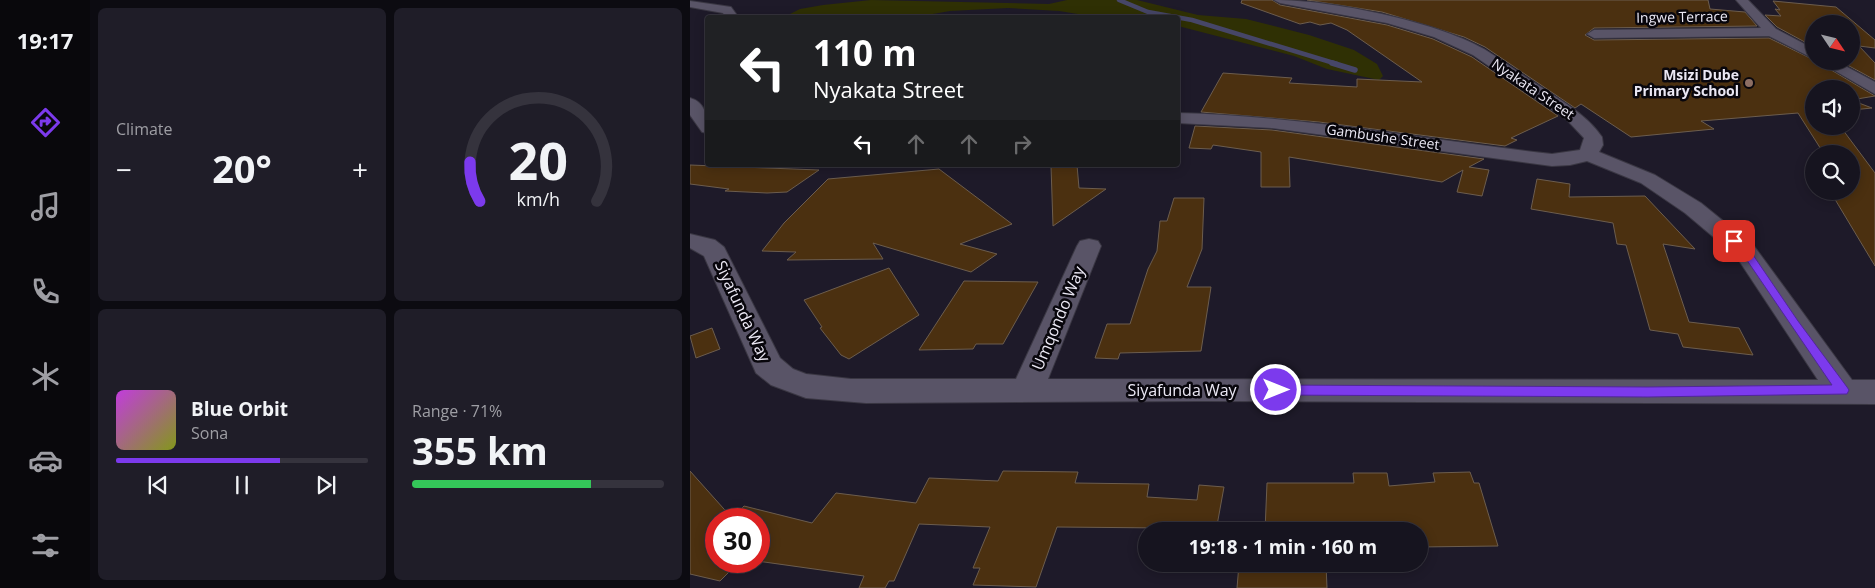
<!DOCTYPE html>
<html lang="en">
<head>
<meta charset="utf-8">
<style>
  :root { --surface:#16141f; --page:#1f1d28; --text:#f1f3f6; --muted:#9e9ea4; --line:#35333d; --accent:#7c3aed }
  body { margin:0; font-family:"Open Sans",sans-serif; background:var(--page); color:var(--text); height:100vh; display:flex; flex-direction:column; font-size:19px; white-space:nowrap }
  * { box-sizing:border-box; margin:0 }
  p { font-size:16px; color:var(--muted) }
  .icon { flex:none; width:28px; height:28px; fill:none; stroke:currentColor; stroke-width:2; stroke-linecap:round; stroke-linejoin:round }
  .map { position:relative; flex:1; overflow:hidden }
  .panel { display:flex; flex-direction:column; gap:8px; padding:8px; background:#0c0b11; width:600px }
  .panel>* { flex:none }
  .top-card { position:absolute; left:15px; top:15px; width:475px; height:152px; border-radius:5px; box-shadow:0 2px 12px #0003,0 0 0 1px var(--line); background:#202124; color:#fff; overflow:hidden }
  .needle { width:32px; rotate:125deg }
  .controls { position:absolute; left:1115px; top:15px; display:grid; gap:10px }
  .controls a { display:grid; place-items:center; width:55px; height:55px; border-radius:50%; background:var(--surface); box-shadow:0 2px 12px #0003,0 0 0 1px var(--line); font-size:25px }
  .speed { position:absolute; left:15px; top:508px; display:flex; gap:10px; font-size:25px; font-weight:700; text-align:center }
  .speed>* { display:grid; place-content:center; width:65px; height:65px; border-radius:50%; background:var(--surface); box-shadow:0 2px 12px #0003,0 0 0 1px var(--line); line-height:1 }
  .speed .limit { border:8px solid #d22; background:#fff; color:#111 }
  .pin { position:absolute; display:grid; place-items:center; width:42px; height:42px; color:#fff; margin:-21px; border-radius:10px; box-shadow:0 2px 8px #0006 }
  .me { position:absolute; width:55px; margin:-28px; rotate:90deg; stroke-linejoin:round; filter:drop-shadow(0 0 4px #0008) }
  .turn { display:flex; align-items:center; gap:18px; height:105px; padding:0 25px; font-size:22px }
  .turn .icon { width:65px; height:65px; stroke-width:2.5 }
  .turn b { display:block; font-size:35px; line-height:42px }
  .lanes { display:flex; align-items:center; height:48px; padding:0 25px; background:#0003; justify-content:center; gap:25px; direction:ltr }
  .lanes .off { opacity:.35 }
  .big { font-size:38px; font-weight:700; line-height:1.1 }
  .panel .card { flex:1; display:flex; flex-direction:column; justify-content:center; gap:8px; min-width:0; padding:0 18px; border-radius:8px; background:var(--page) }
  .panel .dial { align-items:center; gap:0 }
  .dial svg { height:130px; overflow:visible; fill:none; stroke:var(--line); stroke-width:7; stroke-linecap:round; text-anchor:middle }
  .dial text { fill:var(--text); stroke:none }
  .song { display:flex; align-items:center; gap:15px }
  .cover { width:60px; height:60px; border-radius:8px; background:linear-gradient(135deg,hsl(290 70% 55%),hsl(70 70% 35%)) }
  .played { height:5px; border-radius:2px; background:linear-gradient(90deg,var(--accent) 65%,var(--line) 65%) }
  .keys { display:flex; justify-content:space-around; direction:ltr }
  .heat { display:flex; justify-content:space-between; align-items:center; font-size:28px; direction:ltr }
  .charge { height:8px; border-radius:4px; background:linear-gradient(90deg,#34c759 71%,var(--line) 0) }
  .panel .tiles { flex:1; display:grid; gap:8px; grid-template-columns:repeat(2,1fr) }
  .trip { position:absolute; left:448px; top:522px; width:290px; height:50px; border-radius:25px; background:var(--surface); box-shadow:0 2px 12px #0003,0 0 0 1px var(--line); font-weight:700; line-height:50px; text-align:center }
  main { display:flex; flex:1; min-height:0 }
  .tabs { display:flex; flex-direction:column; width:90px; justify-content:space-around; align-items:center; background:#09080c; color:var(--muted) }
  .tabs .icon { width:35px; height:35px }
  .tabs .on { color:var(--accent) }
  .tabs b { font-size:22px; color:var(--text) }
  .map>svg:first-child { display:block }
  .green { fill:#2f3004 }
  .lines { fill:none; stroke-linecap:round; stroke-linejoin:round }
  .stream-far1 { stroke:#464667; stroke-width:4.5 }
  .stream { stroke:#464667; stroke-width:5.5 }
  .building { fill:#4b3010; stroke:#6c5d4e }
  .minor-casing { stroke:#3a3743; stroke-width:2 }
  .minor { fill:#595467; fill-rule:evenodd }
  .route { fill:#7c3aed; stroke:#51269a }
  .education-dot { fill:#8d6e63; stroke:#08060c; stroke-width:2 }
  .labels { text-anchor:middle; stroke-width:5; stroke-linejoin:round; paint-order:stroke }
  .far-street-label { font-size:14px; fill:#ebe8f4; stroke:#08060c }
  .far-poi-label { font-size:14px; font-weight:bold; fill:#ebe8f4; stroke:#08060c; text-anchor:end }
  .street-label { font-size:16px; fill:#ebe8f4; stroke:#08060c }
</style>
</head>
<body>
<main>
<nav class="tabs">
<b>19:17</b>
<svg class="icon on" aria-label="directions" viewBox="0 0 24 24"><path d="M12 3l9 9-9 9-9-9zM9 14v-3h6M13 9l2 2-2 2"/></svg>
<svg class="icon" aria-label="music" viewBox="0 0 24 24"><path d="M9 18V5l10-2v13"/><circle cx="6" cy="18" r="3"/><circle cx="16" cy="16" r="3"/></svg>
<svg class="icon" aria-label="phone" viewBox="0 0 24 24"><path d="M5 4h4l2 5-3 2q2 4 5 5l2-3 5 2v4C11 20 4 13 5 4z"/></svg>
<svg class="icon" aria-label="climate" viewBox="0 0 24 24"><path d="M12 3v18M4 7l16 10M4 17L20 7"/></svg>
<svg class="icon" aria-label="car" viewBox="0 0 24 24"><path d="M5 17H2v-5l4-1 3-4h7l3 4 3 1v5h-3M9 17h6M6 11h13"/><circle cx="7" cy="17" r="2"/><circle cx="17" cy="17" r="2"/></svg>
<svg class="icon" aria-label="filters" viewBox="0 0 24 24"><path d="M4 7h16M4 17h16"/><circle cx="9" cy="7" r="2"/><circle cx="15" cy="17" r="2"/></svg>
</nav>
<section class="panel">
<div class="tiles">
<div class="card"><p>Climate</p>
<div class="heat"><a>−</a><b class="big">20°</b><a>+</a></div>
</div>
<div class="card dial"><svg viewBox="0 0 100 80">
<path d="M14 69A42 42 0 1 1 86 69"/>
<path d="M14 69A42 42 0 0 1 8 45" stroke="#7c3aed"/>
<text x="50" y="56" font-size="32" font-weight="700">20</text>
<text x="50" y="72" font-size="11">km/h</text>
</svg></div>
<div class="card">
<div class="song"><i class="cover"></i><div><b>Blue Orbit</b><p>Sona</p></div></div>
<div class="played"></div>
<div class="keys"><svg class="icon" aria-label="previous" viewBox="0 0 24 24"><path d="M18 5L8 12l10 7zM5 5v14"/></svg><svg class="icon" aria-label="pause" viewBox="0 0 24 24"><path d="M8 5v14M16 5v14"/></svg><svg class="icon" aria-label="next" viewBox="0 0 24 24"><path d="M6 5l10 7-10 7zM19 5v14"/></svg></div>
</div>
<div class="card"><p>Range · 71%</p><b class="big">355 km</b><div class="charge"></div></div>
</div>
</section>
<div class="map">
<svg width="1185" height="588" viewBox="0 0 1185 588">
  <rect width="100%" height="100%" fill="#1e1a29"/>
  <path class="green" d="M181,0L359,4L377,0H447L508,15L556,19L619,35L664,50L687,64L693,76L689,80L637,69L604,56L488,26V18L407,17L369,11L318,8L260,11L220,18L70,17L100,14L110,9L133,5Z"/>
  <g class="lines">
    <path class="stream-far1" d="M429,0L458,12L502,20L647,64"/>
    <path class="stream" d="M642,63L665,70"/>
  </g>
  <path class="building" d="M552,0H582L590,5L697,25L743,39L782,57L868,116L821,138L827,140L815,146L629,122L511,112L533,73L602,78L599,83L667,87V79L732,82L657,30L641,23L630,25L620,22L610,24L551,3Z
    M617,0H1018L1020,9L1055,12L1067,26L904,28L895,35L904,40L1079,38L1126,61L1185,96L1161,100V89H1124V126H1150L1185,173V266L1140,191H1161V154H1134L1108,113L1011,121L1024,129L941,137L891,104L885,108L795,47L774,37L692,12Z
    M1083,1L1146,7L1185,40V48L1169,46L1185,63V80L1150,61H1161V24H1124V47L1087,27L1075,15L1091,16L1085,9L1090,10Z
    M1161,100L1182,108L1162,110L1169,113L1161,114Z
    M505,126L582,130L794,159L779,167L799,170L792,196L767,192L773,170L752,182L599,157L600,187H571V152L523,145L521,149L499,148Z
    M0,165L129,170L97,192L77,193L35,191L39,189L0,184Z
    M387,165L389,188L416,189L363,226L361,166Z
    M249,169L322,224L270,244L307,254L281,272L183,243L193,259L97,260L106,252L72,251L94,223L138,179Z
    M847,179L880,184L879,197L955,196L1005,249L973,244L999,322L1049,328L1063,355L993,347L988,334L960,330L936,245L927,244L923,223L841,209Z
    M484,198H514L512,249L497,287H521L511,351L430,353L428,359L405,358L417,324H440L458,269L467,251L470,221H477Z
    M199,268L229,315L159,359L151,355L130,328L132,327L114,300Z
    M274,281L348,282L313,344H286L283,349L229,350Z
    M22,328L30,349L6,358L0,336Z
    M0,471L42,518L54,506L122,523L146,493L226,503L239,478L308,481L313,471L388,472L385,483L459,484L457,497L507,500L509,485L534,487L526,531H474L475,528L367,527L346,587L283,585L290,568H283L300,527L229,524L204,581H199L195,588H169L174,576L67,561L69,519H26V561H50L30,581L0,574Z
    M780,472L784,483H789L808,546L729,547V531H575L577,483H664L663,473H697L699,486L745,482L743,473Z
    M549,564H728V565L636,564L637,588H547Z"/>
  <g class="lines">
    <defs>
      <path id="minor" d="M584,0C642,0 744,21 794,49C813,61 832,75 851,87C873,102 897,115 912,137L913,145L909,152L965,175L1011,203L1064,246L1162,380H1185V404L511,401L176,403L116,398L81,385L66,373L14,256L0,248V234L25,240L34,247L90,358L103,369L116,374L161,379H326L387,246L390,241L399,239L408,241L411,246L358,379L1128,380L1046,256L995,213L951,183L897,161L880,165L862,166L582,128L488,123V113C614,116 737,140 862,154L890,150L894,138L877,120L783,55L744,37L697,23L590,3Z
        M1046,0H1058L1086,29L1124,49V59L1079,36L904,38L897,34L904,30L1071,28Z
        M0,1L41,7L49,18H36L33,13L0,7Z
        M1128,61H1146L1185,82V94Z
        M0,98C16,102 18,119 18,133L12,132L0,115Z"/>
    </defs>
    <use href="#minor" class="minor-casing"/>
    <use href="#minor" class="minor"/>
  </g>
  <path class="route" d="M1044,238L1059,249L1108,321L1157,387L1159,390L1157,394L958,397L586,395L579,390L586,385L958,387L1142,385L1052,253L1038,241Z"/>
  <circle class="education-dot" cx="1059" cy="83" r="5"/>
  <g class="labels">
    <g class="far-street-label">
      <text transform="translate(992 17) rotate(-1)" y="5">Ingwe Terrace</text>
      <text transform="translate(843 89) rotate(34)" y="5">Nyakata Street</text>
      <text transform="translate(693 137) rotate(8)" y="5">Gambushe Street</text>
    </g>
    <g class="far-poi-label">
      <text x="1049" y="80">Msizi Dube<tspan x="1049" dy="16">Primary School</tspan></text>
    </g>
    <g class="street-label">
      <text transform="translate(53 311) rotate(65)" y="6">Siyafunda Way</text>
      <text transform="translate(368 318) rotate(-67)" y="6">Umqondo Way</text>
      <text x="492" y="396">Siyafunda Way</text>
    </g>
  </g>
</svg>
<div class="controls">
<a><svg class="needle" viewBox="-14 -14 28 28"><path d="M0-13l5 13h-10z" fill="#e53935"/><path d="M0 13l5-13h-10z" fill="#9e9ea4"/></svg></a>
<a><svg class="icon" aria-label="sound" viewBox="0 0 24 24"><path d="M4 9h4l5-4v14l-5-4H4zM17 9q2 3 0 6"/></svg></a>
<a><svg class="icon" aria-label="search" viewBox="0 0 24 24"><circle cx="10" cy="10" r="6"/><path d="M15 15l6 6"/></svg></a>
</div>
<div class="speed"><div class="limit">30</div></div>
<div class="pin" style="left:1044px;top:241px;background:#d93025"><svg class="icon" aria-label="arrive" viewBox="0 0 24 24"><path d="M6 21V4h12l-3 4 3 4H6"/></svg></div>
<svg class="me" style="left:586px;top:390px" viewBox="-20 -20 40 40"><circle r="17" fill="#7c3aed" stroke="#fff" stroke-width="3"/><path d="M0-11L8 9 0 5-8 9z" fill="#fff"/></svg>
<div class="trip">19:18 · 1 min · 160 m</div>
<div class="top-card">
<div class="turn"><svg class="icon" aria-label="left" viewBox="0 0 24 24"><path d="M17 20v-9H6M10 6l-5 5 5 5"/></svg><div><b>110 m</b>Nyakata Street</div></div>
<div class="lanes"><svg class="icon" aria-label="left" viewBox="0 0 24 24"><path d="M17 20v-9H6M10 6l-5 5 5 5"/></svg><svg class="icon off" aria-label="ahead" viewBox="0 0 24 24"><path d="M12 20V5M6 11l6-6 6 6"/></svg><svg class="icon off" aria-label="ahead" viewBox="0 0 24 24"><path d="M12 20V5M6 11l6-6 6 6"/></svg><svg class="icon off" aria-label="right" viewBox="0 0 24 24"><path d="M7 20v-9h11M14 6l5 5-5 5"/></svg></div>
</div>
</div>
</main>
</body>
</html>
